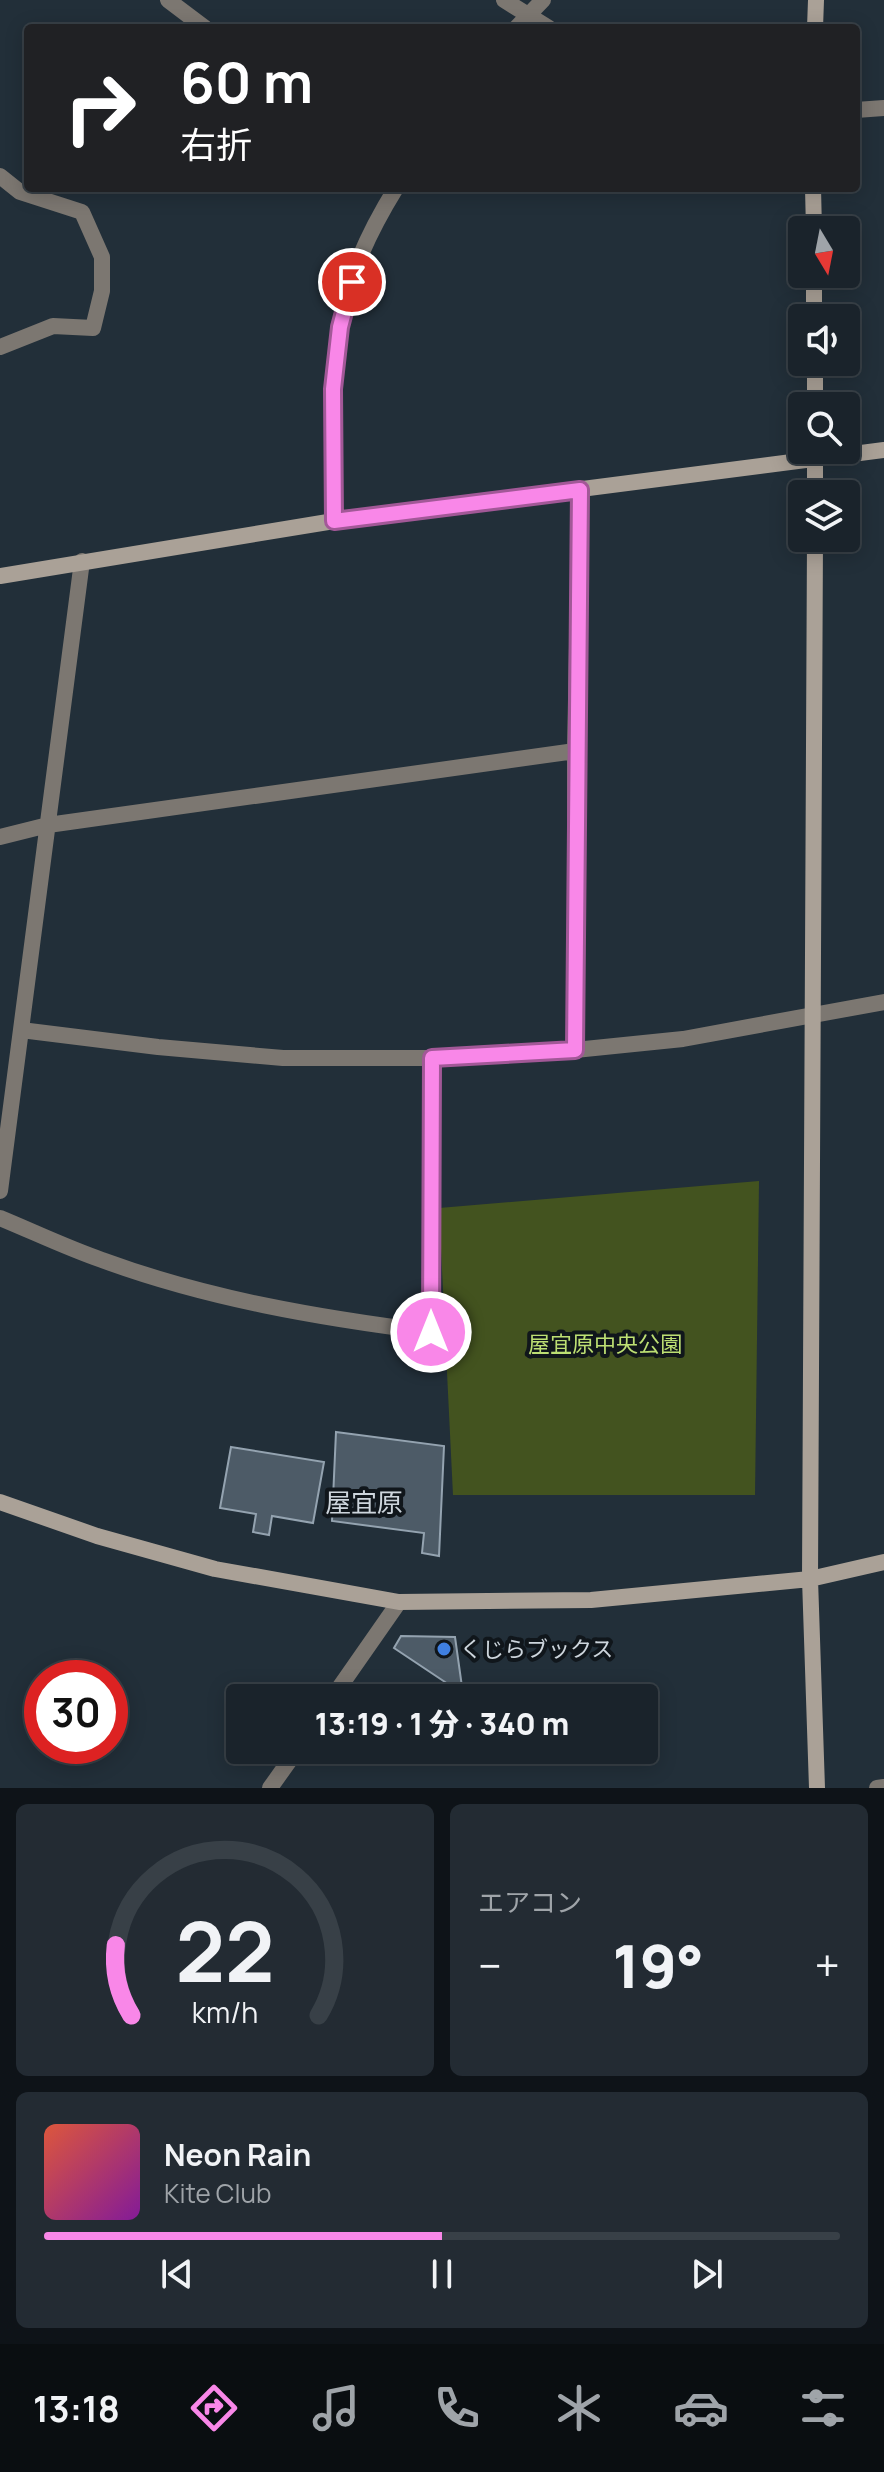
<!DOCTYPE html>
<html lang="ja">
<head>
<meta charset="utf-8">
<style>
  :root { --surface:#1a232b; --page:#232b33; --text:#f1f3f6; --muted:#9fa4a9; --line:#384047; --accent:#f987e8 }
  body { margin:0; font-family:Manrope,"Noto Sans JP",sans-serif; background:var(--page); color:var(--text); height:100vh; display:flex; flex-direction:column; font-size:30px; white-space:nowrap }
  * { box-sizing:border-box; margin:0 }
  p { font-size:26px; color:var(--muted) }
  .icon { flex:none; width:44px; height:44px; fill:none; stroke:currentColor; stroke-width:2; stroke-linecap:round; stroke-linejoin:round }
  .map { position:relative; height:1788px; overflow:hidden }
  .side { display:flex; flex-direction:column; gap:16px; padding:16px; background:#0e1318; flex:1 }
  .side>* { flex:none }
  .banner { position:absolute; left:24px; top:24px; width:836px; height:168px; border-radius:8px; box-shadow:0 4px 20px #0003,0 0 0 2px var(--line); background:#202124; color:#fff; overflow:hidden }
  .needle { width:52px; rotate:170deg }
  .fabs { position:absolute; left:788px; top:216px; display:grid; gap:16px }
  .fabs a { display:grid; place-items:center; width:72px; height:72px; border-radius:8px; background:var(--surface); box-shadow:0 4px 20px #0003,0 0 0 2px var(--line); font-size:40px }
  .speed { position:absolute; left:24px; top:1660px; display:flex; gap:16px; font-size:40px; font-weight:700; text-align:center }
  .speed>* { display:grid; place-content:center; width:104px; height:104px; border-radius:50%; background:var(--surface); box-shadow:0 4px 20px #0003,0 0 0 2px var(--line); line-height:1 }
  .speed .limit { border:12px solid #d22; background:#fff; color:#111 }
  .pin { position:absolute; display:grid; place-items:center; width:68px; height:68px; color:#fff; margin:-34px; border:4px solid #fff; border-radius:50%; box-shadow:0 2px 8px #0007 }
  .me { position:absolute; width:88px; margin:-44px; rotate:0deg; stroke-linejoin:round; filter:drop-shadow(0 0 6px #0008) }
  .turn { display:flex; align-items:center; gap:28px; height:168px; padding:0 24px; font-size:36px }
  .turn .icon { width:104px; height:104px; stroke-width:2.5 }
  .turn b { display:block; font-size:56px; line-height:68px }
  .big { font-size:60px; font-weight:800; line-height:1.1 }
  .side .card { flex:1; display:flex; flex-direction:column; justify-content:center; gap:12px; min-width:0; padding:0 28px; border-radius:12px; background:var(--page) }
  .side .dial { align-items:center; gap:0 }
  .dial svg { height:208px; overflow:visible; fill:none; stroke:var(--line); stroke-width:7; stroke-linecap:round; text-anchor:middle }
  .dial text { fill:var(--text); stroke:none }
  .song { display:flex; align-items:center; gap:24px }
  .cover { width:96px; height:96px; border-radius:12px; background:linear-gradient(135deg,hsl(10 70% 55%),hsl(290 70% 35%)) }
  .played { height:8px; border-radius:4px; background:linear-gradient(90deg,var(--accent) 50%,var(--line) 50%) }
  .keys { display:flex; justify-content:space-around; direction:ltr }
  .heat { display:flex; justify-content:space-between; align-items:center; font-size:44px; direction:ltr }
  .side .tiles { flex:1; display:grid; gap:16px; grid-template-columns:1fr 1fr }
  .card:last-child { grid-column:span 2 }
  .trip { position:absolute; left:226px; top:1684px; width:432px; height:80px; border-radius:8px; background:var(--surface); box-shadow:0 4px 20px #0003,0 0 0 2px var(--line); font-weight:800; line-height:80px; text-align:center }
  .tab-bar { display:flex; height:128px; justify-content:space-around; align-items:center; background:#0a0e11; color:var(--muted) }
  .tab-bar .icon { width:56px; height:56px }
  .tab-bar .current { color:var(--accent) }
  .tab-bar b { font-size:36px; color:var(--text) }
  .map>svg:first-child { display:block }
  .green { fill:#43531f }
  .building { fill:#4d5b67; stroke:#94a3b0; stroke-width:2 }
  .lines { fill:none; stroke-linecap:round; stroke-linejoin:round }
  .street { stroke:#7c7771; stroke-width:16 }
  .secondary { stroke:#aaa197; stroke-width:16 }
  .route-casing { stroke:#a25897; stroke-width:20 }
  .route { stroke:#f987e8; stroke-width:14 }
  .shop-dot { fill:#3f7fe0; stroke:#10161b; stroke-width:3 }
  .labels { text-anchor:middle; stroke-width:8; stroke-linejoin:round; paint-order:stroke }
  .park-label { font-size:22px; fill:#bddf73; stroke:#10161b }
  .poi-label { font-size:22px; fill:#cdd5dc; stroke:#10161b; text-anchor:start }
  .quarter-label { font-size:26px; fill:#cdd5dc; stroke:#10161b }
</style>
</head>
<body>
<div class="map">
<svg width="884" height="1788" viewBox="0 0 884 1788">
  <rect width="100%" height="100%" fill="#222f39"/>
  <path class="green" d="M759,1181L755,1495H453L439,1208Z"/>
  <path class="building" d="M336,1432L444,1446L439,1556L422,1553L424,1533L332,1521Z
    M231,1447L324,1462L313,1523L272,1516L269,1535L253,1532L256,1514L220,1508Z
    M401,1636L455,1637L463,1694L394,1648Z"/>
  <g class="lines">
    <path class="street" d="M168,0L205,28
      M504,0L549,28
      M516,28L543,0
      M856,110L884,108
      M0,176L20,192L82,212L102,257V291L93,328L53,326L0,347
      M334,521C334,457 330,393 339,330C346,280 370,230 396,188
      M0,837L48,825L575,751
      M21,1030L158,1047L283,1058H432L575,1050L683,1039L884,1002
      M575,1050V751L580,490
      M0,1191L82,561
      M0,1218C34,1232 67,1248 102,1260C208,1299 320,1318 431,1332L432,1058
      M332,1698L399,1602
      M270,1788L297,1750
      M877,1788L884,1787"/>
    <path class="secondary" d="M815,28L816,0
      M813,188L814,230
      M814,274V318
      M815,362V406
      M815,452V494
      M815,538L810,1579L817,1788
      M0,576L334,521L884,450
      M0,1502L97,1536L215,1569L399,1602L591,1600L810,1579L884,1562"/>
  </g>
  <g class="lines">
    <defs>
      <path id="route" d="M352,282L340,327L333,389L334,521L580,490L575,1050L432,1058L431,1332"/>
    </defs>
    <use href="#route" class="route-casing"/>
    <use href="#route" class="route"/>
  </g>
  <circle class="shop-dot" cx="444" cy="1649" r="8"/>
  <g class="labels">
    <g class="park-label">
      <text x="605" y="1352">屋宜原中央公園</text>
    </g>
    <g class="poi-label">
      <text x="460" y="1657">くじらブックス</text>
    </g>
    <g class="quarter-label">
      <text x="364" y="1512">屋宜原</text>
    </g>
  </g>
</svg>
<div class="fabs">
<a><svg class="needle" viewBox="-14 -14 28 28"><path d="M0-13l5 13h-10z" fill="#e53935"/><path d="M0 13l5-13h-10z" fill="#9fa4a9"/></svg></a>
<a><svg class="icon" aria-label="sound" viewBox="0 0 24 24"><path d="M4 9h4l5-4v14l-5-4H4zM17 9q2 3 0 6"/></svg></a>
<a><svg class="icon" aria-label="search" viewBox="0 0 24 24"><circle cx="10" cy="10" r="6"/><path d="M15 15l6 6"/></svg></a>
<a><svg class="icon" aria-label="layers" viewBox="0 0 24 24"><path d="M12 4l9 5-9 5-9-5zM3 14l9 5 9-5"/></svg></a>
</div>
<div class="speed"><div class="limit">30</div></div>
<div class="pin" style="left:352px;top:282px;background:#d93025"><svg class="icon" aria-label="arrive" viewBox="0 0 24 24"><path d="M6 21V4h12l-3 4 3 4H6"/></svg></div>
<svg class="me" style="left:431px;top:1332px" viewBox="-20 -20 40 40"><circle r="17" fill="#f987e8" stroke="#fff" stroke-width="3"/><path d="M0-11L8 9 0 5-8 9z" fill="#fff"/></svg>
<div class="trip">13:19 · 1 分 · 340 m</div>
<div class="banner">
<div class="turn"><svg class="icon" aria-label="right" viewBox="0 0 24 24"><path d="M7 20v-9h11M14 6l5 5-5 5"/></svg><div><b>60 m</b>右折</div></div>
</div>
</div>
<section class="side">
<div class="tiles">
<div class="card dial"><svg viewBox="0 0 100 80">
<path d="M14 69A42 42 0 1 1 86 69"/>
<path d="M14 69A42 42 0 0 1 8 42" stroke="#f987e8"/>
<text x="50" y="56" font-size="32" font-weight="700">22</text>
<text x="50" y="72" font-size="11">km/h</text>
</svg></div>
<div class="card"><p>エアコン</p>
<div class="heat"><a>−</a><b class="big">19°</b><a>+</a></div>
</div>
<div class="card">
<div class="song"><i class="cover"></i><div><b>Neon Rain</b><p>Kite Club</p></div></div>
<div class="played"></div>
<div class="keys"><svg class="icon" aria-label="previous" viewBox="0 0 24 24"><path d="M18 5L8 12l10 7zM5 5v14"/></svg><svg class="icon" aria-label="pause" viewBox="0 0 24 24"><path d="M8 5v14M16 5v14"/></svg><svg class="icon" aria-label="next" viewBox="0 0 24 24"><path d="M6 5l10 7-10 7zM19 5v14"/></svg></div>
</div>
</div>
</section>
<nav class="tab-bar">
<b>13:18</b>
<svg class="icon current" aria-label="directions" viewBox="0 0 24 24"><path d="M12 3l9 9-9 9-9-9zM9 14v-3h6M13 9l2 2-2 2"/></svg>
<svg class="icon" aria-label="music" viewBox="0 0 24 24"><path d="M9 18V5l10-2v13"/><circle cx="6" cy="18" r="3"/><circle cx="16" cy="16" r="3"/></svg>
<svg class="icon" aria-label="phone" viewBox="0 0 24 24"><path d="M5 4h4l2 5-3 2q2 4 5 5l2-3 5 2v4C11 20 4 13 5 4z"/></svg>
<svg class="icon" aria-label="climate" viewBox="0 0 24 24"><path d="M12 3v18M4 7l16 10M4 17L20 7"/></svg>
<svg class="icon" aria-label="car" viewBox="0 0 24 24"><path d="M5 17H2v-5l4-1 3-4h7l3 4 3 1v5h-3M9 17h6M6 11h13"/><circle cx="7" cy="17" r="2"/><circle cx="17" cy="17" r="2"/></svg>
<svg class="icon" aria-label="filters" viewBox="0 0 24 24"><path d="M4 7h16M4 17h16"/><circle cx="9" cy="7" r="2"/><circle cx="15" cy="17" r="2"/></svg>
</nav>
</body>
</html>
